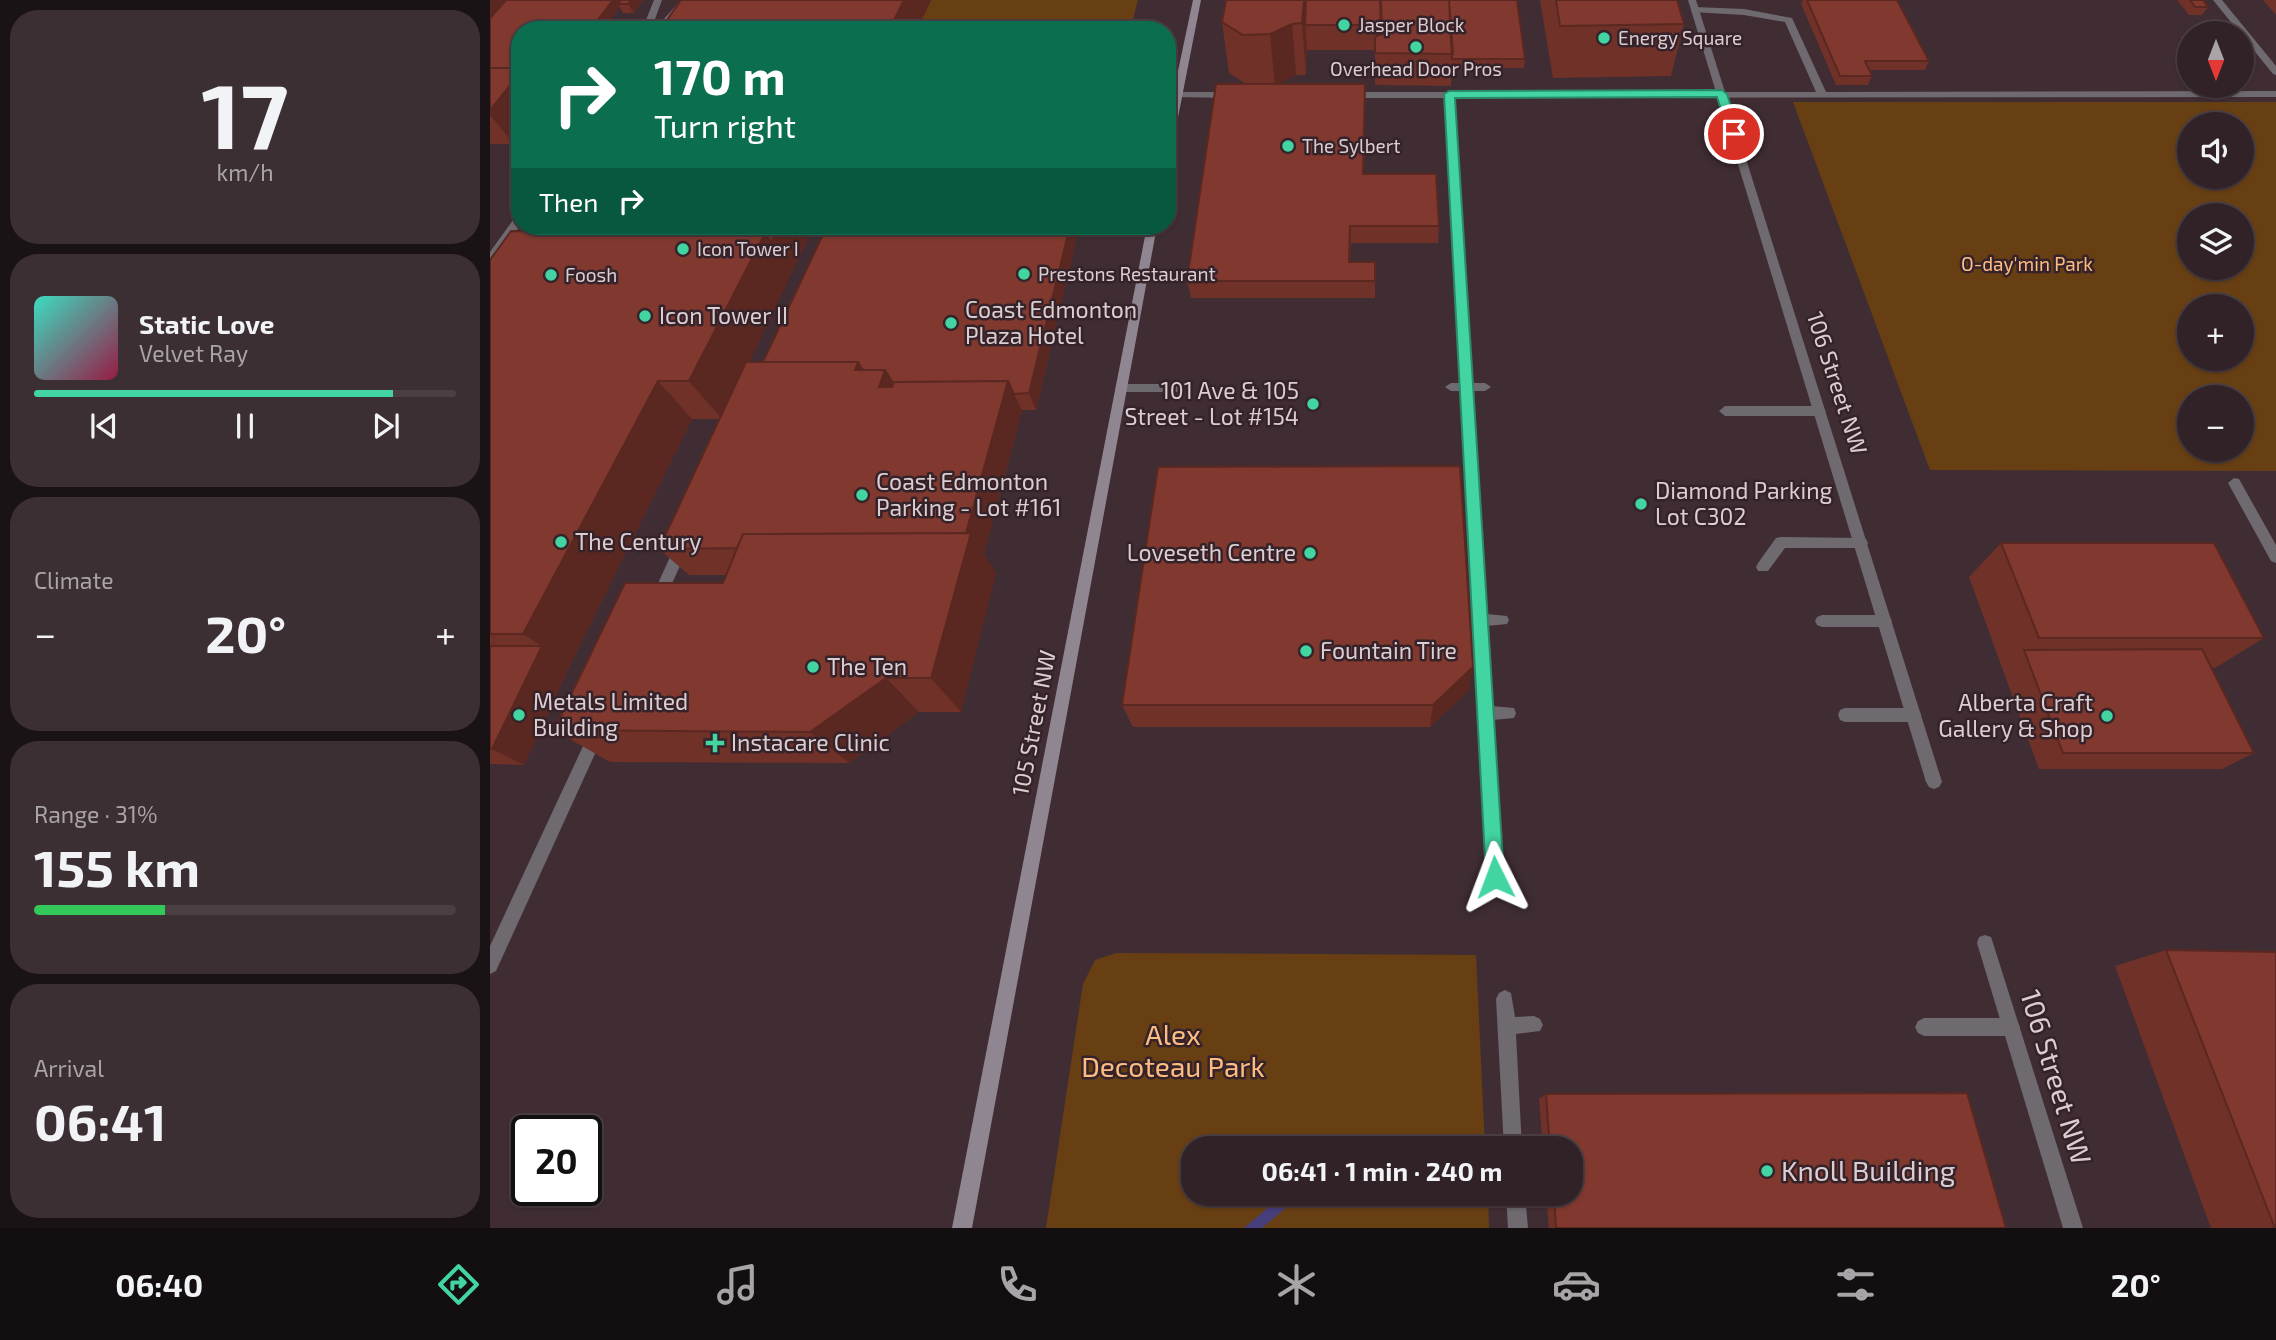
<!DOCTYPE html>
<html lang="en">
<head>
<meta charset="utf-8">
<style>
  :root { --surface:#302227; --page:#3c2f33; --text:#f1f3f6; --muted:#a8a4a7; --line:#4b3f44; --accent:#42d4a1 }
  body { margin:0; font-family:"Exo 2",sans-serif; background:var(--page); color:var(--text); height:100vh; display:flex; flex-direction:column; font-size:26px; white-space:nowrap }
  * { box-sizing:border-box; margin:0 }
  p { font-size:23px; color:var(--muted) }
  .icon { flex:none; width:38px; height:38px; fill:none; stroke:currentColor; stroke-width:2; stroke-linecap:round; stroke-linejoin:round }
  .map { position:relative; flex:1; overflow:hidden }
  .panel { display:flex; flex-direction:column; gap:10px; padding:10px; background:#1a1315; width:490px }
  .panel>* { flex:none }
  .hud { position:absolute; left:21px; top:21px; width:665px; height:214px; border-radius:28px; box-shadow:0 2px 5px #0004,0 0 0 2px var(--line); background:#0b6e4f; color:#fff; overflow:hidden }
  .needle { width:46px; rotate:180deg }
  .fabs { position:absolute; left:1687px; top:21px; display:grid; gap:14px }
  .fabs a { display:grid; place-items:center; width:77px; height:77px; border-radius:50%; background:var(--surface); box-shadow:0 2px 5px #0004,0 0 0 2px var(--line); font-size:35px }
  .speed { position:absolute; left:21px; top:1115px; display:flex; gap:14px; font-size:35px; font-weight:700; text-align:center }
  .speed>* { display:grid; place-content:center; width:91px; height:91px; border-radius:50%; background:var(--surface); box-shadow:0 2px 5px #0004,0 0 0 2px var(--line); line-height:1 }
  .speed .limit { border:4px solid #111; border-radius:10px; background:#fff; color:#111 }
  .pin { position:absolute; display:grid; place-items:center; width:60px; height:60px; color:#fff; margin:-30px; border:4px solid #fff; border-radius:50%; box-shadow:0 2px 7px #0007 }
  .me { position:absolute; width:77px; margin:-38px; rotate:357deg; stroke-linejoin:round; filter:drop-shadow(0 0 5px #0008) }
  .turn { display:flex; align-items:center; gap:24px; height:147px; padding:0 28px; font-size:32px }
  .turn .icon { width:91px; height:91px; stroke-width:2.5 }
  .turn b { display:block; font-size:49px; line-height:60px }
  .then { display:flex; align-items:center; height:66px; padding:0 28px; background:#0003; gap:14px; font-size:26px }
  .big { font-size:52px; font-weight:700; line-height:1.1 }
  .panel .widget { flex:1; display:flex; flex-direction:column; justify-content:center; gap:10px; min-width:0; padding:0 24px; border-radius:28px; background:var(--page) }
  .panel .dial { align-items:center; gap:0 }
  .dial b { font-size:91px; line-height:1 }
  .song { display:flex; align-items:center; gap:21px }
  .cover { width:84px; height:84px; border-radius:10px; background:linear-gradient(135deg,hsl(170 70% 55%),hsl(340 70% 35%)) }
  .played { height:7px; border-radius:4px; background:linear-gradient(90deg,var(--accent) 85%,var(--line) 85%) }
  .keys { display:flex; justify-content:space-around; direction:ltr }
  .heat { display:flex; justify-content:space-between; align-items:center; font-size:38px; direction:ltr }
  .charge { height:10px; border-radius:5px; background:linear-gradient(90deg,#34c759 31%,var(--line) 0) }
  .trip { position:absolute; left:691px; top:1136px; width:402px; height:70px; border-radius:28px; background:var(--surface); box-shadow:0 2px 5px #0004,0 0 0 2px var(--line); font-weight:700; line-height:70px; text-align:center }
  .tabs { display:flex; height:112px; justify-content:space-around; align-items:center; background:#130e10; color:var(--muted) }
  .tabs .icon { width:49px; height:49px }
  .tabs .on { color:var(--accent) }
  .tabs b { font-size:32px; color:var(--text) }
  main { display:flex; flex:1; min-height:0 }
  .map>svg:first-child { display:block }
  .green { fill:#683f13; fill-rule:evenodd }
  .water { fill:#473e7c }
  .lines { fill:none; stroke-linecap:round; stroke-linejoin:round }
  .lane { fill:#6f6970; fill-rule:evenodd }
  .street { fill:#6f6970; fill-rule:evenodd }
  .secondary { fill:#908692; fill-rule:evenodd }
  .wall { fill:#6f3128 }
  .shaded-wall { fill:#5a2821 }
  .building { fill:#81392f; stroke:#5a2821; stroke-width:2 }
  .route { fill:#42d4a1; stroke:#2b8a69; stroke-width:2 }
  .poi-dot { fill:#42d4a1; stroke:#36232a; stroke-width:2.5 }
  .labels { text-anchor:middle; stroke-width:5; stroke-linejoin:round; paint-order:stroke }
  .far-poi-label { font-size:19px; fill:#dbced2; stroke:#36232a; text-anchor:start }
  .far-park-label { font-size:19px; fill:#fdbd82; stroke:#36232a }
  .poi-label { font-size:23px; fill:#dbced2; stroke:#36232a; text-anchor:start }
  .street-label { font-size:23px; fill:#dbced2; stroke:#36232a }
  .near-park-label { font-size:28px; fill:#fdbd82; stroke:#36232a }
  .near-street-label { font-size:28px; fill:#dbced2; stroke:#36232a }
  .near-poi-label { font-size:28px; fill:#dbced2; stroke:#36232a; text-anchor:start }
</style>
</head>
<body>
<main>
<section class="panel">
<div class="widget dial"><b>17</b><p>km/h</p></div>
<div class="widget">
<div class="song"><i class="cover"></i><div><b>Static Love</b><p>Velvet Ray</p></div></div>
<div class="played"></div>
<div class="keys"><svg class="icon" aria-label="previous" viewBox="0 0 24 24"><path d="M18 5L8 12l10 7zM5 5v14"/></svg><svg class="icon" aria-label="pause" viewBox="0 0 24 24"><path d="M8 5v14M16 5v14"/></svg><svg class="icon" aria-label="next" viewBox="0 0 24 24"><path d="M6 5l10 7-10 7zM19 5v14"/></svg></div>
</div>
<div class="widget"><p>Climate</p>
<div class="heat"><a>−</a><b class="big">20°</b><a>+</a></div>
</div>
<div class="widget"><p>Range · 31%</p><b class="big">155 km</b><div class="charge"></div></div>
<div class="widget"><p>Arrival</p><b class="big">06:41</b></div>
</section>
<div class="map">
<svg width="1786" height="1228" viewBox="0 0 1786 1228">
  <rect width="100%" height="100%" fill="#402d34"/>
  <path class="green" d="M441,0H648L640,30H427Z
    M1303,102H1786V471L1440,470ZM1752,124V177H1699V124ZM1752,215V268H1699V215ZM1752,306V359H1699V306ZM1752,397V450H1699V397Z
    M626,953L986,955L995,1148H704V1194H998L999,1228H556L593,984L605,960Z"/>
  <path class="water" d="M794,1194H812L772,1228H754Z"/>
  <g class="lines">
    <path class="lane" d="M1205,7L1254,9L1302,18L1336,92L1786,91V97L964,98L982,383H995L1001,387L995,391H982L997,614L1017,616L1019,620L1017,624L997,626L1002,706L1024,708L1026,713L1024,718L1003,720L1013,877L1011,883L1005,885L999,883L997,877L970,391H961L955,387L961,383H970L954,98H857L852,95L857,92H1326L1295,22L1254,15L1202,12L1201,10Z
      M687,92H742L747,95L742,98L684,97V93Z
      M631,384H687L693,388L687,392H631L625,388Z
      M1235,406H1330L1336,411L1330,416H1235L1229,411Z
      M1744,478L1749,479L1786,545V563L1781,561L1738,483Z
      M1291,537L1371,538L1376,539L1378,543L1376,547L1371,548H1295L1278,571H1268L1266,567L1268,563L1286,538Z
      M192,540L197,542L199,546L174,601L172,605H162L160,601L185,546L187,542Z
      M1332,615H1395L1400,617L1402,621L1400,625L1395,627H1332L1327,625L1325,621L1327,617Z
      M1355,708H1424L1429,710L1431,715L1429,720L1424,722H1355L1350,720L1348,715L1350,710Z
      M106,727L111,729L114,734L6,971L0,974V946L101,729Z
      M1015,990L1021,993L1025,1017L1044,1016L1050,1019L1053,1025L1050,1031L1026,1034L1032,1148H1014L1006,999L1009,993Z
      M1434,1018H1521L1527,1021L1530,1027L1527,1033L1521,1036H1434L1428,1033L1425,1027L1428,1021Z
      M1016,1194H1035L1038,1228H1018Z"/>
    <path class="street" d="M164,0H172L161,30H152Z
      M191,0H200L173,30H164Z
      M1198,0H1206L1452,782L1449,787L1444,789L1439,787L1436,782Z
      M1723,0H1732L1786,66V75L1783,74Z
      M30,215V226L4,263L0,264V252L26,216Z
      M1495,935L1501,937L1503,943L1593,1228H1573L1487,943L1489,937Z"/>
    <path class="secondary" d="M703,0H711L682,148L677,151V123Z
      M657,226H667L482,1228H462Z"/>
  </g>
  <path class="wall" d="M0,0H153L144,13H133L130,7L30,30L24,144H0Z
    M1027,0L1035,59L1034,68H962L961,86L885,85V50H817L816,75H806L788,84H875L874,174L949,226L948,243H861L860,262H885V298H701L697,281L756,84L739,73L732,22Z
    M1050,0H1187L1194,24L1181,76L1063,78Z
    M1313,0H1407L1439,61L1435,70H1379L1382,76L1378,85H1346L1311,4Z
    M1687,0H1713L1718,7L1712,15H1699Z
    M1773,0H1786V15Z
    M324,226L259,362H273L588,232L546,410H532L494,554L506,573L471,712H429L359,763L120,762L64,730L233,583L236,575H199L169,549L230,419H202L80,665L34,765L0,764V260Z
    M1511,543L1774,638L1725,668H1721L1764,753L1732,769H1549L1479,577Z
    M979,690L940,727H643L632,705Z
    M1676,950L1786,1228H1721L1625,966Z
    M1056,1094L1516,1228H1059L1056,1194H1082V1148H1053L1049,1099Z"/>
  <path class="shaded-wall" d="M0,0H30L0,35Z
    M123,0H136L128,4L130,7L113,30H100Z
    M141,0H153L144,13L138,4Z
    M414,0H441L427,30H399Z
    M814,0H819L815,25L817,50L816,75L812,23Z
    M802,24L806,75L785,86L780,34Z
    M30,73V137L24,144L0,115V110Z
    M290,226H324L232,419L199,381L275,233Z
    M580,226H587L588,232L546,410L539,393Z
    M368,362L381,383L365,370Z
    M395,370L411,396L389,387Z
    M168,381L202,419L80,665L34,765L2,749L52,646L33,634Z
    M518,381L532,411L494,554L506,573L471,712L441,678L472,547Z
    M983,667L979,690L940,727L943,705Z
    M396,678L429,712L359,763L320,732Z"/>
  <path class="building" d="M16,0H123L100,30H30V68H0V18Z
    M131,0H141L138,4H128Z
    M191,0H414L399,30H170Z
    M736,0H814L812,23L802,24L780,34L753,35L732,22Z
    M816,0H890L891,25H815Z
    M891,0H959L963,54L885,53V37L892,34Z
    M959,0H1027L1035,59H962Z
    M1066,0H1187L1194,24L1070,26Z
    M1317,0H1407L1439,61H1375L1382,76H1350Z
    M1700,0H1713L1718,7H1705Z
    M0,68H30V73L0,110Z
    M726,84H875L873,174H946L949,226H860L859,262H885V281H697Z
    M40,226H290L281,242L275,233L36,231Z
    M337,226H580L539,393L524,394L518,381L404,382L402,387L403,383L395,370H373L368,362H273Z
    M21,231L275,233L199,381H168L33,634H0V260Z
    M256,362H368L365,370H395L389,387H402L404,382L518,381L476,533L253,534L247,548L169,549Z
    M970,466L983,667L943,705H632L668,467Z
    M481,533L441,678H396L320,732L64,730L135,583H233L253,534Z
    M1511,543H1724L1774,638H1549Z
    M0,646H52L2,749H0Z
    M1712,649L1764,753H1573L1534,650Z
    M1676,950L1786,952V1228H1785Z
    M1477,1093L1516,1228H1066L1064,1194H1082V1148H1060L1056,1094Z"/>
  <path class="route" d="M1232,90L1237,94L1250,134L1248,136L1239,134L1227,97L965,98L1014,877L1012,883L1005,886L998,883L996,877L954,94L959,91Z"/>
  <g class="poi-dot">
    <circle cx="854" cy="25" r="7"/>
    <circle cx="1114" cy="38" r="7"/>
    <circle cx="926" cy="47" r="7"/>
    <circle cx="798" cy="146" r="7"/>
    <circle cx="193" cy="249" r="7"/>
    <circle cx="534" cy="274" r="7"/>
    <circle cx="61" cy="275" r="7"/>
    <circle cx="155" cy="316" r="7"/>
    <circle cx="461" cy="323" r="7"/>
    <circle cx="823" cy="404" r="7"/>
    <circle cx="372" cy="495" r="7"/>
    <circle cx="1151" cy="504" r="7"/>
    <circle cx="71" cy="542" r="7"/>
    <circle cx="820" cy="553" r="7"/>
    <circle cx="816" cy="651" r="7"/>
    <circle cx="323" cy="667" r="7"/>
    <circle cx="29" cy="715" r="7"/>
    <circle cx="1617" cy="716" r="7"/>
    <path d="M221.5 732.5h7v7h7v7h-7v7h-7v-7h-7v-7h7z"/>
    <circle cx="1277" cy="1171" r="7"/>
  </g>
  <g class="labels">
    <g class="far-poi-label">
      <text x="868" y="32">Jasper Block</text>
      <text x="1128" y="45">Energy Square</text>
      <text x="926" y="76" text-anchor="middle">Overhead Door Pros</text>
      <text x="812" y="153">The Sylbert</text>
      <text x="207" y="256">Icon Tower I</text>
      <text x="548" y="281">Prestons Restaurant</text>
      <text x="75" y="282">Foosh</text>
    </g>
    <g class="far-park-label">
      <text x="1537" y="271">O-day'min Park</text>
    </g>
    <g class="poi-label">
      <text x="475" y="318">Coast Edmonton<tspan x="475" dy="26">Plaza Hotel</tspan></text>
      <text x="169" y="324">Icon Tower II</text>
      <text x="809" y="399" text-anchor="end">101 Ave &amp; 105<tspan x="809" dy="26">Street - Lot #154</tspan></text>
      <text x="386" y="490">Coast Edmonton<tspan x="386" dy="26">Parking - Lot #161</tspan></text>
      <text x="1165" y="499">Diamond Parking<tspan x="1165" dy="26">Lot C302</tspan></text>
      <text x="85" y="550">The Century</text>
      <text x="806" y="561" text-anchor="end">Loveseth Centre</text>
      <text x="830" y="659">Fountain Tire</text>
      <text x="337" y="675">The Ten</text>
      <text x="43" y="710">Metals Limited<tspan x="43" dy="26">Building</tspan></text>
      <text x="1603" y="711" text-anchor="end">Alberta Craft<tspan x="1603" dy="26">Gallery &amp; Shop</tspan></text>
      <text x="241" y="751">Instacare Clinic</text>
    </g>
    <g class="street-label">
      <text transform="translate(1347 383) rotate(72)" y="8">106 Street NW</text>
      <text transform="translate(544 723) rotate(-79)" y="8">105 Street NW</text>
    </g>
    <g class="near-park-label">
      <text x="683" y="1045">Alex<tspan x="683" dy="32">Decoteau Park</tspan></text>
    </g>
    <g class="near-street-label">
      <text transform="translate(1566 1077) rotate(73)" y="10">106 Street NW</text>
    </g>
    <g class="near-poi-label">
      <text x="1291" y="1181">Knoll Building</text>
    </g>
  </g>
</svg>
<div class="fabs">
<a><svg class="needle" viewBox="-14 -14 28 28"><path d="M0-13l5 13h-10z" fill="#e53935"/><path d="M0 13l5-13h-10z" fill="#a8a4a7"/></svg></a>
<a><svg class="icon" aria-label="sound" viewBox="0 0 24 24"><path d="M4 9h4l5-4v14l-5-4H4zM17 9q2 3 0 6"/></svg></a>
<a><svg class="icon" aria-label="layers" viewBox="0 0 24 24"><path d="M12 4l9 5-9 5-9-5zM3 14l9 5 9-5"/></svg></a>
<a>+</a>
<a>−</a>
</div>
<div class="speed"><div class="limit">20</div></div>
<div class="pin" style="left:1244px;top:134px;background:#d93025"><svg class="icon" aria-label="arrive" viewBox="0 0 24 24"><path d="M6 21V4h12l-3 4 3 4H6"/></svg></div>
<svg class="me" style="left:1005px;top:877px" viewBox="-20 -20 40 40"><path d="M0-17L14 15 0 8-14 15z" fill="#42d4a1" stroke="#fff" stroke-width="4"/></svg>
<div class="trip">06:41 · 1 min · 240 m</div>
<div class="hud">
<div class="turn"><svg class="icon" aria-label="right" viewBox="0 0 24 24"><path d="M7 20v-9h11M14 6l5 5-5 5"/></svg><div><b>170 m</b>Turn right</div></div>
<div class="then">Then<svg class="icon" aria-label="right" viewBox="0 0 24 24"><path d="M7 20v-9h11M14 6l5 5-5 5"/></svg></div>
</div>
</div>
</main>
<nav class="tabs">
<b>06:40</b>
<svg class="icon on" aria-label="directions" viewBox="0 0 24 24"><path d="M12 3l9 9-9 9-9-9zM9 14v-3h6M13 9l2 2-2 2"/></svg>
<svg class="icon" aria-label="music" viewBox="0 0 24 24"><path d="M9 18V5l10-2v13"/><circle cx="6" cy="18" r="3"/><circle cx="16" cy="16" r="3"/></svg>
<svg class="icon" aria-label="phone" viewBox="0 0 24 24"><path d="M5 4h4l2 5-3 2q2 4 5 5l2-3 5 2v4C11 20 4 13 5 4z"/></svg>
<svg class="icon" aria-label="climate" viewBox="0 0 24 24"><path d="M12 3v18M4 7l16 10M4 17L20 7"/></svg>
<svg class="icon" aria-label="car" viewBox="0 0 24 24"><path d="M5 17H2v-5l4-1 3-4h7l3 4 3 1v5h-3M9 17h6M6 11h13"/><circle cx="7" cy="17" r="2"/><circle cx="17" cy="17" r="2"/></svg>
<svg class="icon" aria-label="filters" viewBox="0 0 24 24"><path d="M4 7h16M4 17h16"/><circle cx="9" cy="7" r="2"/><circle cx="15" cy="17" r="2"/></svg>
<b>20°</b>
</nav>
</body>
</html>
